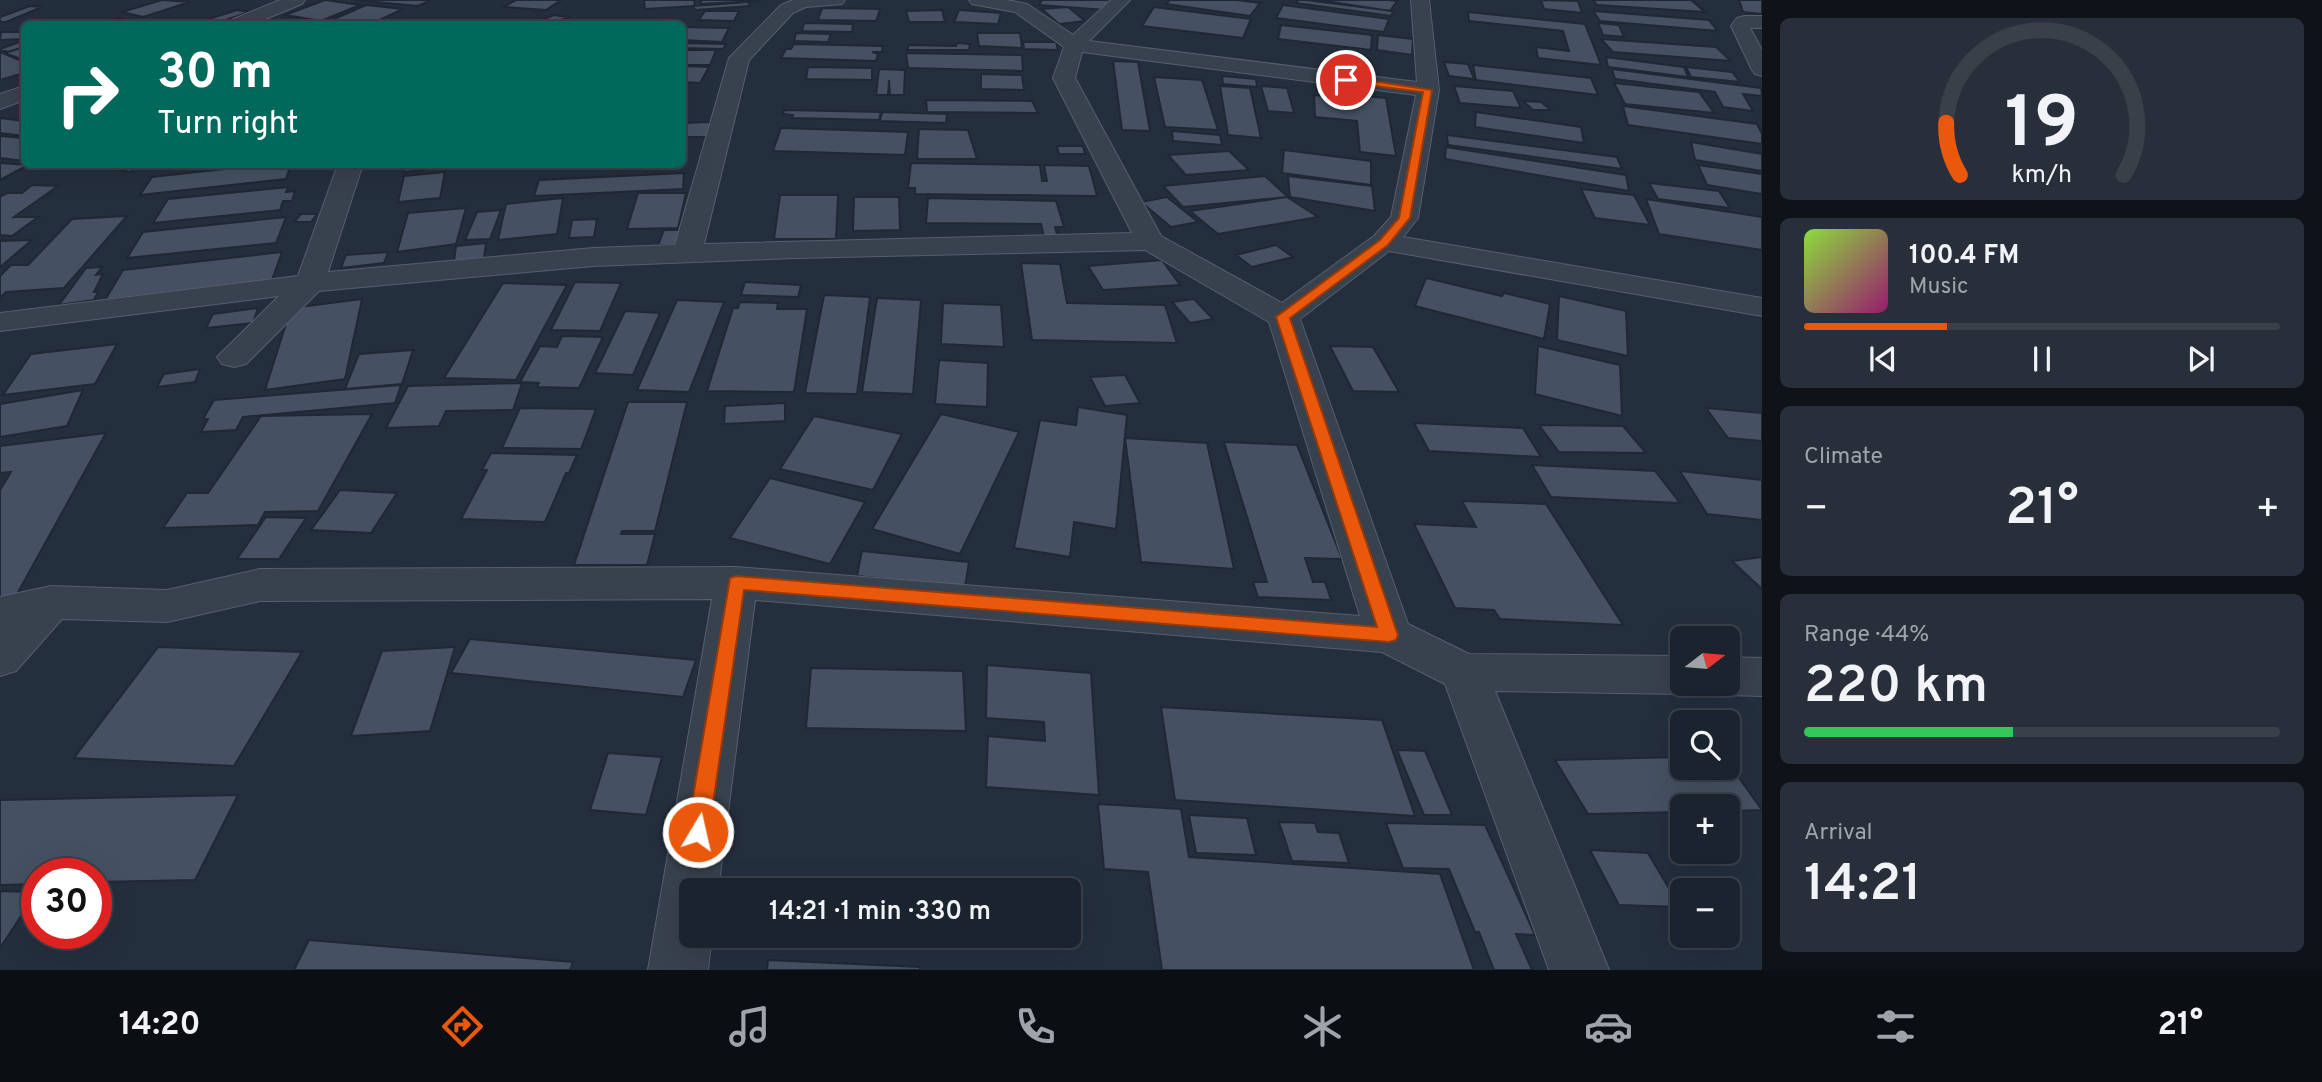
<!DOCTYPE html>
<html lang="en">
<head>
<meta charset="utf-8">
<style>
  :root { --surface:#1b232e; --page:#282f3a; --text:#f1f3f6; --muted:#a0a4aa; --line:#39404a; --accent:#ea580c }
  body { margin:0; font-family:Overpass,sans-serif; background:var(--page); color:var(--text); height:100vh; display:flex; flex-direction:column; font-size:26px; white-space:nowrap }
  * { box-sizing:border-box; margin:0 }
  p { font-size:23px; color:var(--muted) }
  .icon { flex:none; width:38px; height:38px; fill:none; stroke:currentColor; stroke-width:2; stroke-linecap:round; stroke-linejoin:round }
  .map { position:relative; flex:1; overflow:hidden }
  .sheet { display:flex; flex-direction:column; gap:18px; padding:18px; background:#0f1319; width:560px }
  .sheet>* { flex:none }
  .top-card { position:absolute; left:21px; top:21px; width:665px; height:147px; border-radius:10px; box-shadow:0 7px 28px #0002,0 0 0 2px var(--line); background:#00695c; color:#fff; overflow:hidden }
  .needle { width:46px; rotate:74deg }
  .controls { position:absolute; left:1670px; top:626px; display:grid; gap:14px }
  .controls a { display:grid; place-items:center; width:70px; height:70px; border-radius:10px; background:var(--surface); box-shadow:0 7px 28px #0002,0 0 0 2px var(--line); font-size:35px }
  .speed { position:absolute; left:21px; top:858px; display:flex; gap:14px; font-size:35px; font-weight:700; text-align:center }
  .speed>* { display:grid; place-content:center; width:91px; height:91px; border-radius:50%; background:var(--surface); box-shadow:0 7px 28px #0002,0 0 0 2px var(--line); line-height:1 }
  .speed .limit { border:10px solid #d22; background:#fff; color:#111 }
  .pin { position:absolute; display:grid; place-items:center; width:60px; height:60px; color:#fff; margin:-30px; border:4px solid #fff; border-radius:50%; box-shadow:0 2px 7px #0007 }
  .me { position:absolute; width:77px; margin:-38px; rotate:9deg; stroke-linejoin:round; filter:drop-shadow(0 0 5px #0008) }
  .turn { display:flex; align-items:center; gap:24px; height:147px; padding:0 21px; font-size:32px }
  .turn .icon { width:91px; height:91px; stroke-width:2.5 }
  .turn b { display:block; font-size:49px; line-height:60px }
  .big { font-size:52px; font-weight:600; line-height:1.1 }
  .sheet .widget { flex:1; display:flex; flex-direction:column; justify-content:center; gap:10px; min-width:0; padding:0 24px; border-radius:10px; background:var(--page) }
  .sheet .dial { align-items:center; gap:0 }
  .dial svg { height:182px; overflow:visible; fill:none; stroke:var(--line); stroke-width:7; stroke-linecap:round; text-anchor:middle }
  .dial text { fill:var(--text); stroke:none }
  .song { display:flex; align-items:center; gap:21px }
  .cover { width:84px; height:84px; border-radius:10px; background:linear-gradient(135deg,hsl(90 70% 55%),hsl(320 70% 35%)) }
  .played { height:7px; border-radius:4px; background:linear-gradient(90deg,var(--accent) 30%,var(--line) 30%) }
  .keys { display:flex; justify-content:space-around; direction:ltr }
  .heat { display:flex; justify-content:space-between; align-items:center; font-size:38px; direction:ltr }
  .charge { height:10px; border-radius:5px; background:linear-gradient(90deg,#34c759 44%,var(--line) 0) }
  .trip { position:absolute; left:679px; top:878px; width:402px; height:70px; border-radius:10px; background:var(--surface); box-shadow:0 7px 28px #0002,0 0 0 2px var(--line); font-weight:600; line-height:70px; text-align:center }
  .tabs { display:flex; height:112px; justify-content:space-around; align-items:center; background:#0b0e12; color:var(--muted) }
  .tabs .icon { width:49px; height:49px }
  .tabs .active { color:var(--accent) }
  .tabs b { font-size:32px; color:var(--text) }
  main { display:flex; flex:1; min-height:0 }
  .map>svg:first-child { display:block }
  .building { fill:#455162; stroke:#1f2835; stroke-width:2 }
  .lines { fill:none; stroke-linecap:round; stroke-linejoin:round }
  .street-casing { stroke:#565f6c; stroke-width:2 }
  .street { fill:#38414e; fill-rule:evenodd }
  .route { fill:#ea580c; stroke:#983908; stroke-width:2 }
</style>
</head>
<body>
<main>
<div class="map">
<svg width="1762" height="970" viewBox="0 0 1762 970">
  <rect width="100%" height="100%" fill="#242f3e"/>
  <path class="building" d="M162,0L190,2L143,17L122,12Z
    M325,0L360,5L321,21L285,15Z
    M354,0H431L418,6Z
    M516,0H561L546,10L504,7Z
    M644,0H694L695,6L645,9Z
    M701,0H760V1L701,4Z
    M1042,0H1110L1106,10L1039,5Z
    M1170,0H1237L1260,3L1250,16L1166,4Z
    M1298,0H1306L1393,11L1391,16L1296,3Z
    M1319,0H1388L1397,1L1390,11Z
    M1541,0L1578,1L1582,13L1544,9Z
    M1593,0H1691L1705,12L1597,5Z
    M1739,0H1762V14L1743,12Z
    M748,2L750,6L695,10L693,6Z
    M366,5L403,9L371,24L332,20Z
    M1283,5L1389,19L1384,32L1276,18Z
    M30,6L42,7L6,22H0V17Z
    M1068,7L1085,21L1059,24L1042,9Z
    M1154,7L1251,19L1243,38L1142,26Z
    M822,8L880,9L876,21L818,20Z
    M237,10L250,12L213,24H193Z
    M942,10L945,22H909L906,11Z
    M959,10L1001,13L998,24L954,22Z
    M705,11H739L734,21L699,20Z
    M1593,11L1709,20L1718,31L1600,21Z
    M1468,12L1585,24L1601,65L1538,58L1536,47L1569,51L1563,31L1469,21Z
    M554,15L568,17L552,24H531Z
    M119,18L144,24H94Z
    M804,23L853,24L852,32L802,31Z
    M1598,23L1619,25L1624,37L1603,35Z
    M1281,25L1372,35L1371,50L1278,39Z
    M682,27L729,28L722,42L682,40Z
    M1,32H24V39L0,40Z
    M796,33L831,34L828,42L794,41Z
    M977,33H1020L1022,48L979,46Z
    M1378,35L1413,39L1412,55L1377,50Z
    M1601,39L1716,47L1731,61L1613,52Z
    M22,41L24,47L8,52L0,49Z
    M1023,42H1056L1058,50L1024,49Z
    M682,43L726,44L723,49L682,48Z
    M957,43L970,44L969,50H907L909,45L956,46Z
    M794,44L883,46L882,52H872L878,54L876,61L781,58L786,49H791Z
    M24,47V60L4,53Z
    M682,50H716L710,65H682Z
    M0,52L24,62V73L0,80Z
    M906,53L1022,55L1023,71L908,68Z
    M1606,57L1684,67L1688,77L1608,67Z
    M1113,61L1138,62L1150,131L1122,130Z
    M1444,62L1468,64L1474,79L1449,76Z
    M1473,65L1591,78L1598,95L1476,80Z
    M682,66L709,67L700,83L682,82Z
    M808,67L872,68V80L806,79Z
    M1686,67L1732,72L1740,82L1691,77Z
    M879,69L905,70L904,95H890L889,80L888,95H876Z
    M1612,69L1761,88L1762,96L1743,94L1753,111L1723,107L1715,92L1615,79Z
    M981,74L1022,75L1024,90L981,89Z
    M1222,76L1256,79L1257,87L1223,84Z
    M1154,77L1202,80L1218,130L1165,127Z
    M1614,83L1699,92L1714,113L1625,104Z
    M1220,86L1250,88L1261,138L1228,135Z
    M1261,86L1287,88L1294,113L1268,111Z
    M1454,86L1513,91L1521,108L1460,103Z
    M1314,95L1354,99L1353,95L1386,98L1396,156L1360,152L1357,121L1315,117Z
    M926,100L1032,101L1038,113L927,112Z
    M1523,101L1541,102L1551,110H1533Z
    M1623,106L1757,124L1762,134V144L1628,125Z
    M784,110L881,112L879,120L792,118L793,115L783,114Z
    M882,112L947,114L946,123L880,121Z
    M1476,112L1581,127L1584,143L1475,127Z
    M0,118L24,121V136L0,133Z
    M711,122L709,137H682V123Z
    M781,128L908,132L905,155L773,151Z
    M919,129L968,130L977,159H917Z
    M1172,131L1220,135L1222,145L1173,141Z
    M1447,135L1617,157L1622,169L1448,145Z
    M0,136L24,138V161L0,158Z
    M1691,142L1762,154V171L1695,160Z
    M1057,146H1083L1085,154H1059Z
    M1446,147L1626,175L1629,191L1445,159Z
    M1284,150L1371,161V185L1282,173Z
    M1229,151L1249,170L1186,175L1168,155Z
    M0,163L28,165L0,180Z
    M911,163L1040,165L1042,181H1047L1044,165L1089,166L1097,196L915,194V188H908Z
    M89,164H146L130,172Z
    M269,164H291L286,179L140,195L152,177Z
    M405,164H475L404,172Z
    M1698,165L1762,174V194L1707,185Z
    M445,172L440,198L398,202L404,176Z
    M684,173L683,189L534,196L539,180Z
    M1265,176L1288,197L1183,207L1163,186Z
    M1288,176L1372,186L1375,211L1290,197Z
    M1649,183L1719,191L1730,208L1658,199Z
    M32,185L58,186L14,217H38L12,236L0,235V197L7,193H22Z
    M288,187L286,192L295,191L292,201H283L280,210L153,223L168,199Z
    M1581,189L1634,195L1650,225L1595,218Z
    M638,193H686L678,228L627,229Z
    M780,195H838L836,239H774Z
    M854,197H899L900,230L853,231Z
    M1167,197L1198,222L1171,227L1141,202Z
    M1287,197L1318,217L1218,234L1190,211Z
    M563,198L557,234L498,240L506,204Z
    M928,198L1056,201L1064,227H1055L1059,241H1045L1041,224L926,223Z
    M1646,199L1762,217V250L1659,234Z
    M466,208L456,244L397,252L408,213Z
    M501,210L490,239L465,240L477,212Z
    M301,214H317L311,222H294Z
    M127,216L64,288L6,292L0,298V276L11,265H28L72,219Z
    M286,217L276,243L127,258L143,232Z
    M597,219L594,237L569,238L572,220Z
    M664,230H684L680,245H658Z
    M32,240L0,267V241Z
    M486,243L484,258L454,261L456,246Z
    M1276,245L1293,257L1252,267L1236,255Z
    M282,252L272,280L105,300L123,270Z
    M388,252L384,263L341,268L346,255Z
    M1162,260L1180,285L1103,290L1088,266Z
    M1021,263L1060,264L1067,303L1165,305L1177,343L1032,340Z
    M102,267L96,275L103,274L94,292H98L94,300L59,305L86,268Z
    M1426,278L1502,296L1504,293L1550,304L1544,339L1415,306Z
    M575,282L621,283L600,331L551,330Z
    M745,282L801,285L798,297L741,295Z
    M503,283L567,285L516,380L444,378Z
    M824,295L870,297L857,394L805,393Z
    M1559,296L1626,311L1628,356L1557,340Z
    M877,298L921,300L913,394L862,392Z
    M362,299L345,379L265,390L291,308Z
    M1194,299L1213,319L1190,323L1172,302Z
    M677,300L724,302L689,392L637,390Z
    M740,302L778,303L777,309H807L794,392L707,391L733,308H738Z
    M943,303L1001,305L1004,347L941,344Z
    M258,308L253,323L206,328L213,314Z
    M625,311L660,313L633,375L595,373Z
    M562,336L603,337L579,388L537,387L539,383L520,382L540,346L557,347Z
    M117,344L95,384L3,395L31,354Z
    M1330,346L1373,347L1399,392L1353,391Z
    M1538,346L1620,365L1622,416L1535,394Z
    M413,350L402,384L345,389L359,354Z
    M939,360L988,363L987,407L935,404Z
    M200,369L195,382L157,387L164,374Z
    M1125,375L1140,403L1105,406L1090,377Z
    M522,383L513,410L446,411L439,426L386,428L408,386Z
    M401,385L395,403L243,417L236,430L201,432L208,419H203L214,400Z
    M83,390L67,426L0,437V404Z
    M628,402H687L655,531H622L621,534H655L647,565H574Z
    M785,403V421L724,424L725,406Z
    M1078,407L1127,415L1116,529L1074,522L1070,557L1014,548L1040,420L1076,425Z
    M520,408L596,409L581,449L502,448Z
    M1706,408L1762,413V441L1728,438Z
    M372,414L318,511L265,512L258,525L163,528L187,493H208L261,416Z
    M941,414L1019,432L960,554L872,529Z
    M814,416L902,434L873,490L780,469Z
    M1414,423L1523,428L1541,457L1429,451Z
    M1539,425L1623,426L1646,453L1559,452Z
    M106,433L11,605L0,606V490L11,472L0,473V446Z
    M1125,438L1207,443L1234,569L1141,562Z
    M1224,442L1297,445L1342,559L1305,558L1313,582H1325L1331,600L1258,597L1253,582H1267Z
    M491,453L577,455L569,473H566L545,522L461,519L487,470H482Z
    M1532,465L1655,471L1680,503L1551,497Z
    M1680,471L1762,480V520L1707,514Z
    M770,478L865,502L830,564L730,538Z
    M340,490L397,493L371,533L311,530Z
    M1462,501L1546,504L1623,625L1500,619L1494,610L1455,608L1414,524L1476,527Z
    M266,517L306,518L279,559H237Z
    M862,551L969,562L965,587L857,576Z
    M1762,557V589L1732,561Z
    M470,639L696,660L683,697L451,673Z
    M158,647L302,652L234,766L74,758Z
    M455,647L430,731L351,736L382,651Z
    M987,665L1091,673L1099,795L986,787L988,736L1045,741L1044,722L986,718Z
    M811,668L963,671L966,731L806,728Z
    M1161,707L1382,720L1415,816L1175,800Z
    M1397,750L1425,751L1452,815H1424Z
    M608,753L662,757L646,815L590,810Z
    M1682,757V768H1727V761L1762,810L1727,811V807H1682V812L1588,814L1555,760Z
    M238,795L195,880L96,882V873H37V884L0,885V800Z
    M1098,804L1181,809L1189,857L1440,874L1474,970H1162L1148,872L1104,869Z
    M1189,815L1247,818L1256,855L1196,853Z
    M1279,822L1315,823L1318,832L1339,833L1349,863L1292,861Z
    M1386,823L1485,825L1535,935L1516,934L1532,970H1494L1479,932H1475L1449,869L1403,868Z
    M1590,850L1648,853L1680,907L1619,905Z
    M0,891L37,892L0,948Z
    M309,940L573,962L570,970H294Z
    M768,960L920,967V970H767Z"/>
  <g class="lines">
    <defs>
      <path id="street" d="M280,0H305L302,4L253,24H229L231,20Z
        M793,0H845L842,4L806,7L793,13L749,60L704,244L1132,233L1053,78L1064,47L1015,12L972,4L969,0H1007L1027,4L1073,35L1111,0H1130L1089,41L1417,82L1411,0H1429L1439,90L1418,218L1403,237L1762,298V316L1389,251L1300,319L1408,624L1469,654L1682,656V684H1700L1698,688L1682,694L1495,691L1609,970H1549L1445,684L1382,652L755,600L718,891H691V936H712L708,970H648L712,599L260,601L167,622L62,619L16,671L0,676V597L51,586L167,590L260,569L736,567L1360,616L1269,322L1145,250L795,258L593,266L319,291L246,364L234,367L222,364L217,357L279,296L0,331V313L298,276L338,164H363L328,272L593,248L675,245L729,58L781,5ZM1082,52L1416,95L1391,217L1374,236L1282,303L1161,236L1075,78Z
        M1744,16H1762V28H1750L1762,50V76L1755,74L1752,70L1731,26L1737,18Z
        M24,86V100L0,109V94Z
        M1727,657L1762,658V696L1727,695L1711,689L1708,684H1727Z"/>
    </defs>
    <use href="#street" class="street-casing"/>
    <use href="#street" class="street"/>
  </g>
  <path class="route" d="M1346,77L1432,90L1410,218L1388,245L1290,318L1398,635L1396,640L1389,642L744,590L709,832L706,839L698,842L691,839L687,832L730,578L736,576L1377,627L1276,317L1380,240L1399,218L1423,92L1343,82L1342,80Z"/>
</svg>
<div class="controls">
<a><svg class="needle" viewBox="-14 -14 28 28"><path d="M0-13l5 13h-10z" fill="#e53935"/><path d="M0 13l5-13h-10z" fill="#a0a4aa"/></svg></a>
<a><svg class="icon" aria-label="search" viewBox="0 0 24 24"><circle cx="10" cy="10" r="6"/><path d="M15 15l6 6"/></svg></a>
<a>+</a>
<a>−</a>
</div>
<div class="speed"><div class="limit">30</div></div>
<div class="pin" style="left:1346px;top:80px;background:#d93025"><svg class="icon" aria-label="arrive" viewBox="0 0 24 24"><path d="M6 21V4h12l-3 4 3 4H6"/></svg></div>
<svg class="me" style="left:698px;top:832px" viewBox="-20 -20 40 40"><circle r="17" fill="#ea580c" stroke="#fff" stroke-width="3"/><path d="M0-11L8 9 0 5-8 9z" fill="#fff"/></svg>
<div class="trip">14:21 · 1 min · 330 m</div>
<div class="top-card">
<div class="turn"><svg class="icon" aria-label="right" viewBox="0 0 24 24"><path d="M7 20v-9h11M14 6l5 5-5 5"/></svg><div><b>30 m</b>Turn right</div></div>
</div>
</div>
<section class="sheet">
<div class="widget dial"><svg viewBox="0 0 100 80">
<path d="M14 69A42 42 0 1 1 86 69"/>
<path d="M14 69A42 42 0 0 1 8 46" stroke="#ea580c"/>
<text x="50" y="56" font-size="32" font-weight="700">19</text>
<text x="50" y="72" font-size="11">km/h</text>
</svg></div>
<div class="widget">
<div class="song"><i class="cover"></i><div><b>100.4 FM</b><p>Music</p></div></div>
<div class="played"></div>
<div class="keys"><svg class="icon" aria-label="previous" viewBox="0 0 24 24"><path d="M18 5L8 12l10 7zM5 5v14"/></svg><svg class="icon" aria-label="pause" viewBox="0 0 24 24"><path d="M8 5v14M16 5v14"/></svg><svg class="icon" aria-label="next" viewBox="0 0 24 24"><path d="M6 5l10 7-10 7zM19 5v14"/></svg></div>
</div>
<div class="widget"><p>Climate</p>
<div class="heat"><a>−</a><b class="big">21°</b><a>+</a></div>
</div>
<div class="widget"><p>Range · 44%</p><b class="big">220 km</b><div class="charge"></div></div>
<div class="widget"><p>Arrival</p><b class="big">14:21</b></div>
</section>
</main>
<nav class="tabs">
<b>14:20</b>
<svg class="icon active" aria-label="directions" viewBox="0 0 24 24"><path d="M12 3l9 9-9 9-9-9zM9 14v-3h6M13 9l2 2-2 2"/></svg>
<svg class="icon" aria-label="music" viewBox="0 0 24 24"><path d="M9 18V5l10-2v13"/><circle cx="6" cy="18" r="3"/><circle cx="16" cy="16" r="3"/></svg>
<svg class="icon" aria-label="phone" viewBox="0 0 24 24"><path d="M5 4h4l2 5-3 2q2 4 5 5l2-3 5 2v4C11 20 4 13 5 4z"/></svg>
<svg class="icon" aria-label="climate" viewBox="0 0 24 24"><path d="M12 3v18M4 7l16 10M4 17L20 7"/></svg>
<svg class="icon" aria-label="car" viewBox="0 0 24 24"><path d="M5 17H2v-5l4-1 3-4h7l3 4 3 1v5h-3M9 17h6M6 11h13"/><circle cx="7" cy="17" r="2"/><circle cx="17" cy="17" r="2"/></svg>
<svg class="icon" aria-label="filters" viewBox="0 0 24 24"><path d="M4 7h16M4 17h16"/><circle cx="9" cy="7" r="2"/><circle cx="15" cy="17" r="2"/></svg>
<b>21°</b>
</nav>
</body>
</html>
